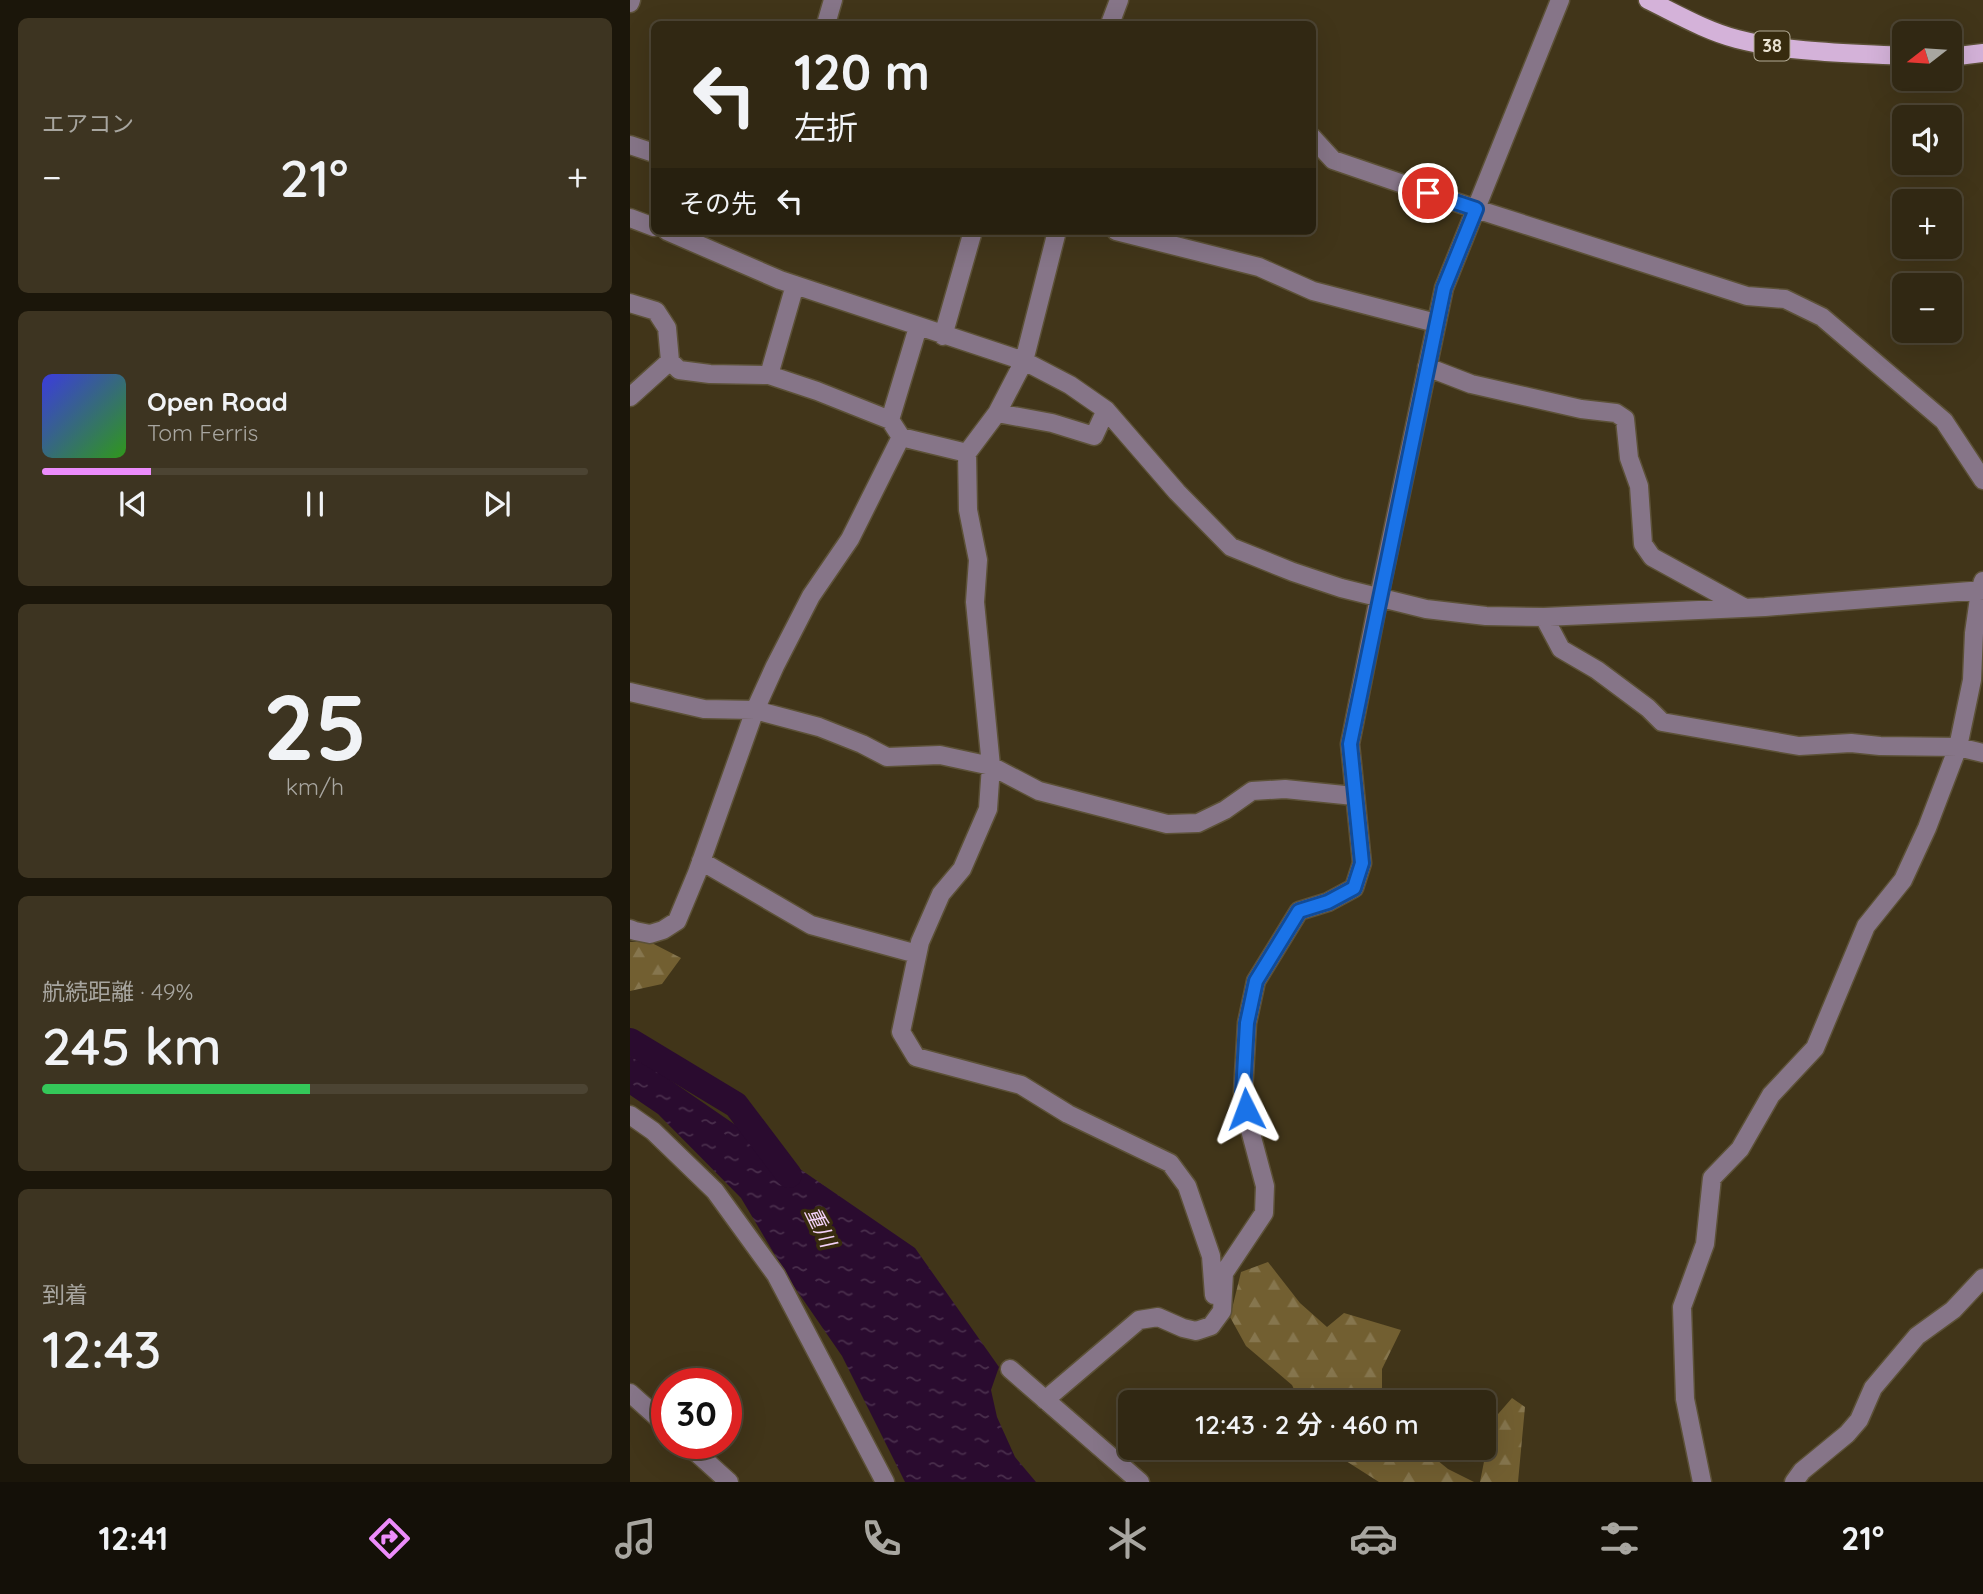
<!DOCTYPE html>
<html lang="ja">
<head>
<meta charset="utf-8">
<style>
  :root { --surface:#312813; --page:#3d3421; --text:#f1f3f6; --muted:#a8a6a0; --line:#4c4433; --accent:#ec8cfb }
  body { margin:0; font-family:Quicksand,"Noto Sans JP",sans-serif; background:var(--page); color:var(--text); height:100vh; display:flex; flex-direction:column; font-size:26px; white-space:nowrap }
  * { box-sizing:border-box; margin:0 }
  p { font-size:23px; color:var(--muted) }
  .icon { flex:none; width:38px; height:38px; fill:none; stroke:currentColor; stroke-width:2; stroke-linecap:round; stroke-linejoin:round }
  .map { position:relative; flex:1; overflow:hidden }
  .panel { display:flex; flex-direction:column; gap:18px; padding:18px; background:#1b160a; width:630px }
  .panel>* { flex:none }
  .hud { position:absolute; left:21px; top:21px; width:665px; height:214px; border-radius:10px; box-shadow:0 7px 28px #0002,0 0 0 2px var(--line); background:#312813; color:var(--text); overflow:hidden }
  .needle { width:46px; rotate:253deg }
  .buttons { position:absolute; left:1262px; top:21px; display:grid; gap:14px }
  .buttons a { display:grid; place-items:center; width:70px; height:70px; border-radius:10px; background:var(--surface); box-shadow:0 7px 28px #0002,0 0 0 2px var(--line); font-size:35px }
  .speed { position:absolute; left:21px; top:1368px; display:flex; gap:14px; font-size:35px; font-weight:700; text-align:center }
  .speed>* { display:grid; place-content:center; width:91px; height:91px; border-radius:50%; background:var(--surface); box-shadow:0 7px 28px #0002,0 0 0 2px var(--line); line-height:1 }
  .speed .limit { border:10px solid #d22; background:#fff; color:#111 }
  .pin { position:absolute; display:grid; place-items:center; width:60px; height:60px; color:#fff; margin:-30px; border:4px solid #fff; border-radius:50%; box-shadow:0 2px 7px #0007 }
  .me { position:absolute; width:77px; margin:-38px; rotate:357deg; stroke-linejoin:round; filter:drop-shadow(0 0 5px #0008) }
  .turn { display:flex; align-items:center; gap:24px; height:147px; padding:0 28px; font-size:32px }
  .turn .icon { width:91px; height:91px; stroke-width:2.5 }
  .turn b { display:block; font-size:49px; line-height:60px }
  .then { display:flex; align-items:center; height:66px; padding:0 28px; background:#0003; gap:14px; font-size:26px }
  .big { font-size:52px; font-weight:600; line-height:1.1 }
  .panel .widget { flex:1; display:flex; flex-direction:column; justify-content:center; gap:10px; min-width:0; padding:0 24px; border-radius:10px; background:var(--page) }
  .panel .dial { align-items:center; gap:0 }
  .dial b { font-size:91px; line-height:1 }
  .song { display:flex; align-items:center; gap:21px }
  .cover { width:84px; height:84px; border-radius:10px; background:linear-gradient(135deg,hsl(240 70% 55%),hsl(110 70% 35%)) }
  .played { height:7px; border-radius:4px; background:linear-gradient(90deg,var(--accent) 20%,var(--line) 20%) }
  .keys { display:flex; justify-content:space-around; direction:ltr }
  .heat { display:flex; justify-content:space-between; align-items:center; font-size:38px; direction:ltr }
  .charge { height:10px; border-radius:5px; background:linear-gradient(90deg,#34c759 49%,var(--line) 0) }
  .trip { position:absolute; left:488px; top:1390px; width:378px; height:70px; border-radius:10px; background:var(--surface); box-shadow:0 7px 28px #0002,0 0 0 2px var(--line); font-weight:600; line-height:70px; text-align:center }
  .dock { display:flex; height:112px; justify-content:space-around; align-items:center; background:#141008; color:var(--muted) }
  .dock .icon { width:49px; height:49px }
  .dock .current { color:var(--accent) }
  .dock b { font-size:32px; color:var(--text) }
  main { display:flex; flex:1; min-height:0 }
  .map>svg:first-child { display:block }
  .forest { fill:url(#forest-firs) }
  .water { fill:url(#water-ripples) }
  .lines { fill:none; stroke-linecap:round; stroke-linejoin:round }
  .river { stroke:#2a0b2f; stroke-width:26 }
  .minor-casing { stroke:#5c5137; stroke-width:21 }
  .major-casing { stroke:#5c5137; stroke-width:21 }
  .minor { stroke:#867588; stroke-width:18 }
  .major { stroke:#d4b2d9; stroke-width:18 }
  .route-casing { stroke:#114b97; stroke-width:18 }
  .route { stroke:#1a73e8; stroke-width:12 }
  .labels { text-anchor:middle; stroke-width:7; stroke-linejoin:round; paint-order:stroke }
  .shield { fill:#372b0e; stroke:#b4ac97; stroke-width:2 }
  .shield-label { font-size:18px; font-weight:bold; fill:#eae3d2 }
  .water-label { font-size:21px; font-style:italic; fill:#f4d2f9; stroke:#372b0e }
</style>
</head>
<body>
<main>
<section class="panel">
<div class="widget"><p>エアコン</p>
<div class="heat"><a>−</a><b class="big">21°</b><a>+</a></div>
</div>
<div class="widget">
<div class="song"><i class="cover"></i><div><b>Open Road</b><p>Tom Ferris</p></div></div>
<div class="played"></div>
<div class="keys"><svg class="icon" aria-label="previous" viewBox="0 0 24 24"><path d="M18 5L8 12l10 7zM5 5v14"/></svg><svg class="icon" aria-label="pause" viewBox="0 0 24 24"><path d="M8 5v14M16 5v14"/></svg><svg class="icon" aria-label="next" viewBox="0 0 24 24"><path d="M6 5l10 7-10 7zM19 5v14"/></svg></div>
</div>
<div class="widget dial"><b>25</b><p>km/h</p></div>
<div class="widget"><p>航続距離 · 49%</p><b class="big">245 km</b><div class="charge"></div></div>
<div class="widget"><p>到着</p><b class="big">12:43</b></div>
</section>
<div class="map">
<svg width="1353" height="1482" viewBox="0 0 1353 1482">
  <defs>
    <pattern id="forest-firs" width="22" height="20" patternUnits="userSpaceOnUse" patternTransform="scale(1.75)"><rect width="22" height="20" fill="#725f31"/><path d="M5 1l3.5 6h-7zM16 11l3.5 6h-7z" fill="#86764e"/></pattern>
    <pattern id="water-ripples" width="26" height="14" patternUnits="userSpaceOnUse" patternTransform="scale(1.75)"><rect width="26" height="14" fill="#2a0b2f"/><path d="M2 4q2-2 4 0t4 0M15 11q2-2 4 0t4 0" fill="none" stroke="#492e4c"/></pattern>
  </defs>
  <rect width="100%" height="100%" fill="#413519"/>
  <path class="forest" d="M0,942H20L51,958L32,984L0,991Z
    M638,1262L670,1303L697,1327L714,1313L771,1330L752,1369V1402H670L662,1385L616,1346L600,1317L611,1272Z
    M882,1398L895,1407L888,1482H850L862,1421Z
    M703,1447H791L818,1469L844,1482H749L716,1461Z"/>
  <path class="water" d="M0,1056L27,1071L285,1248L369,1367L361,1390L367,1417L385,1457L406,1482H275L212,1356L163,1285L111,1198L28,1114L0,1095Z"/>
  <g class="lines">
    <path class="river" d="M0,1041L106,1105L159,1175"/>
    <defs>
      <path id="minor" d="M0,3L1,0
        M196,24L203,0
        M480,24L489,0
        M682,137L703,160L846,209L1117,296L1155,299L1192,317L1314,421L1353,480
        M0,145L24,153
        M0,218L24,227
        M37,231L150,280L394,361L440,385L476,410L547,492L601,547L663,572L711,588L796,609L856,616L914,617L1135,607L1353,590
        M427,231L394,361L367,413L337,453L338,510L348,560L345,602L361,766L358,809L332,869L311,894L290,942L271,1032L286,1057L391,1085L438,1114L540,1163L557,1186L581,1256L584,1295
        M486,231L629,267L683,291L806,323
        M0,303L26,311L37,328L40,361L49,370L80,374L139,375L187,391L260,420L271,437L337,453
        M313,336L343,231
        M797,367L841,384L951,409L986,413L995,419L999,458L1009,486L1013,544L1022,557L1115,608
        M139,375L165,285
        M0,397L40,361
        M367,413L422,423L464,436L476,410
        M260,420L288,327
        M914,617L931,649L967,670L1018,708L1032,722L1169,746L1221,743L1250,746L1328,747L1353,753
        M0,692L74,709L125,710L189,727L232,744L257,757L310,755L361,766L409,791L537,824L568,823L595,810L622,791L655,789L724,796
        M71,861L181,925L287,954
        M0,929L5,931L20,934L33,930L47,921L67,873L125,710L145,666L181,596L220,539L271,437
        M0,1115L23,1131L85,1191L146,1275L255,1482
        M380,1369L510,1482
        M0,1393L37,1426
        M415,1400L509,1320L528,1317L553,1328L566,1331L581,1326L592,1311L594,1273L634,1213L635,1186L619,1126L613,1092L617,1023L626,981L669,911L698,902L724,888L732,863L720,744L749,597L814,288L930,0
        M57,1444L99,1482
        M1072,1482L1055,1399L1052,1307L1075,1244L1082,1178L1110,1149L1141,1095L1185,1048L1236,926L1273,880L1297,828L1328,747L1342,680L1344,633L1350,591L1353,581
        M1164,1482L1172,1471L1217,1434L1229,1420L1243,1388L1287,1336L1323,1310L1353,1278"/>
      <path id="major" d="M1018,0C1047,14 1076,31 1107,39C1161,53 1219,53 1274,56
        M1320,57L1353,53"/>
    </defs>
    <use href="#minor" class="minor-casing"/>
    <use href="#major" class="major-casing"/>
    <use href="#minor" class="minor"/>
    <use href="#major" class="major"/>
  </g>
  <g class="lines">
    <defs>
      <path id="route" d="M616,1109L613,1092L617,1023L626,981L669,911L698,902L724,888L732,863L720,744L814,288L846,209L798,193"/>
    </defs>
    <use href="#route" class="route-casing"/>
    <use href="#route" class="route"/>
  </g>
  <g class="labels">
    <rect class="shield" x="1124.5" y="31.5" width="35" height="29" rx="5"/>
    <g class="shield-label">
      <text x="1142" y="52">38</text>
    </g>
    <g class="water-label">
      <text transform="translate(190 1227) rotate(64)" y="7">重川</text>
    </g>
  </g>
</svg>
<div class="buttons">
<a><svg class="needle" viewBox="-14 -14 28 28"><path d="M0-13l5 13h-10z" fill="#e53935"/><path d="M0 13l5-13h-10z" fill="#a8a6a0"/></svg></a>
<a><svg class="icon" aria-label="sound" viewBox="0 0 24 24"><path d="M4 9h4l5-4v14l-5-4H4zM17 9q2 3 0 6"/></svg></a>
<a>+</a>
<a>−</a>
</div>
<div class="speed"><div class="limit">30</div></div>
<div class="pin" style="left:798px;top:193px;background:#d93025"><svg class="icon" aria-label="arrive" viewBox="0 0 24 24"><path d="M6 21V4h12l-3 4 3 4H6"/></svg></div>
<svg class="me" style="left:616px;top:1109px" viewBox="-20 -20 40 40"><path d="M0-17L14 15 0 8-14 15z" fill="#1a73e8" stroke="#fff" stroke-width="4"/></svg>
<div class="trip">12:43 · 2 分 · 460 m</div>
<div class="hud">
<div class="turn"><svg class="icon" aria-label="left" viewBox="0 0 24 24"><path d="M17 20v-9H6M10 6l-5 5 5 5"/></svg><div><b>120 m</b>左折</div></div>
<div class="then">その先<svg class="icon" aria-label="left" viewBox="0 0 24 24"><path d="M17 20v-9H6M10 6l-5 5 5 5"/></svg></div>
</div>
</div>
</main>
<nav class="dock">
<b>12:41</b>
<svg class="icon current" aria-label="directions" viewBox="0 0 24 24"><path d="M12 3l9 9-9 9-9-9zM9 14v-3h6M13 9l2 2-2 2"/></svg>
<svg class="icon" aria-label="music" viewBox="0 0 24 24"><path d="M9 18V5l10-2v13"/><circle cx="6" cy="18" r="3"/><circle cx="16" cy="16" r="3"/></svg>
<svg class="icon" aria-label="phone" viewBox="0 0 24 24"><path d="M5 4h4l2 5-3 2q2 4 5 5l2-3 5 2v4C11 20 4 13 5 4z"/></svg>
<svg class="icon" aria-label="climate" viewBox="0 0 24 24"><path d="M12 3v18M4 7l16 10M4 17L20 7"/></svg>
<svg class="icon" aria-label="car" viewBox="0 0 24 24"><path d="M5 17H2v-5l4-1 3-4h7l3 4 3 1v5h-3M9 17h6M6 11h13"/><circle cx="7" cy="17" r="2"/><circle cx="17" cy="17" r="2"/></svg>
<svg class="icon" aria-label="filters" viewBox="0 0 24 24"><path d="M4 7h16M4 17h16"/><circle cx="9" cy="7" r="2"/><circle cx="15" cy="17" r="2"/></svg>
<b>21°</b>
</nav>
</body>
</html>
